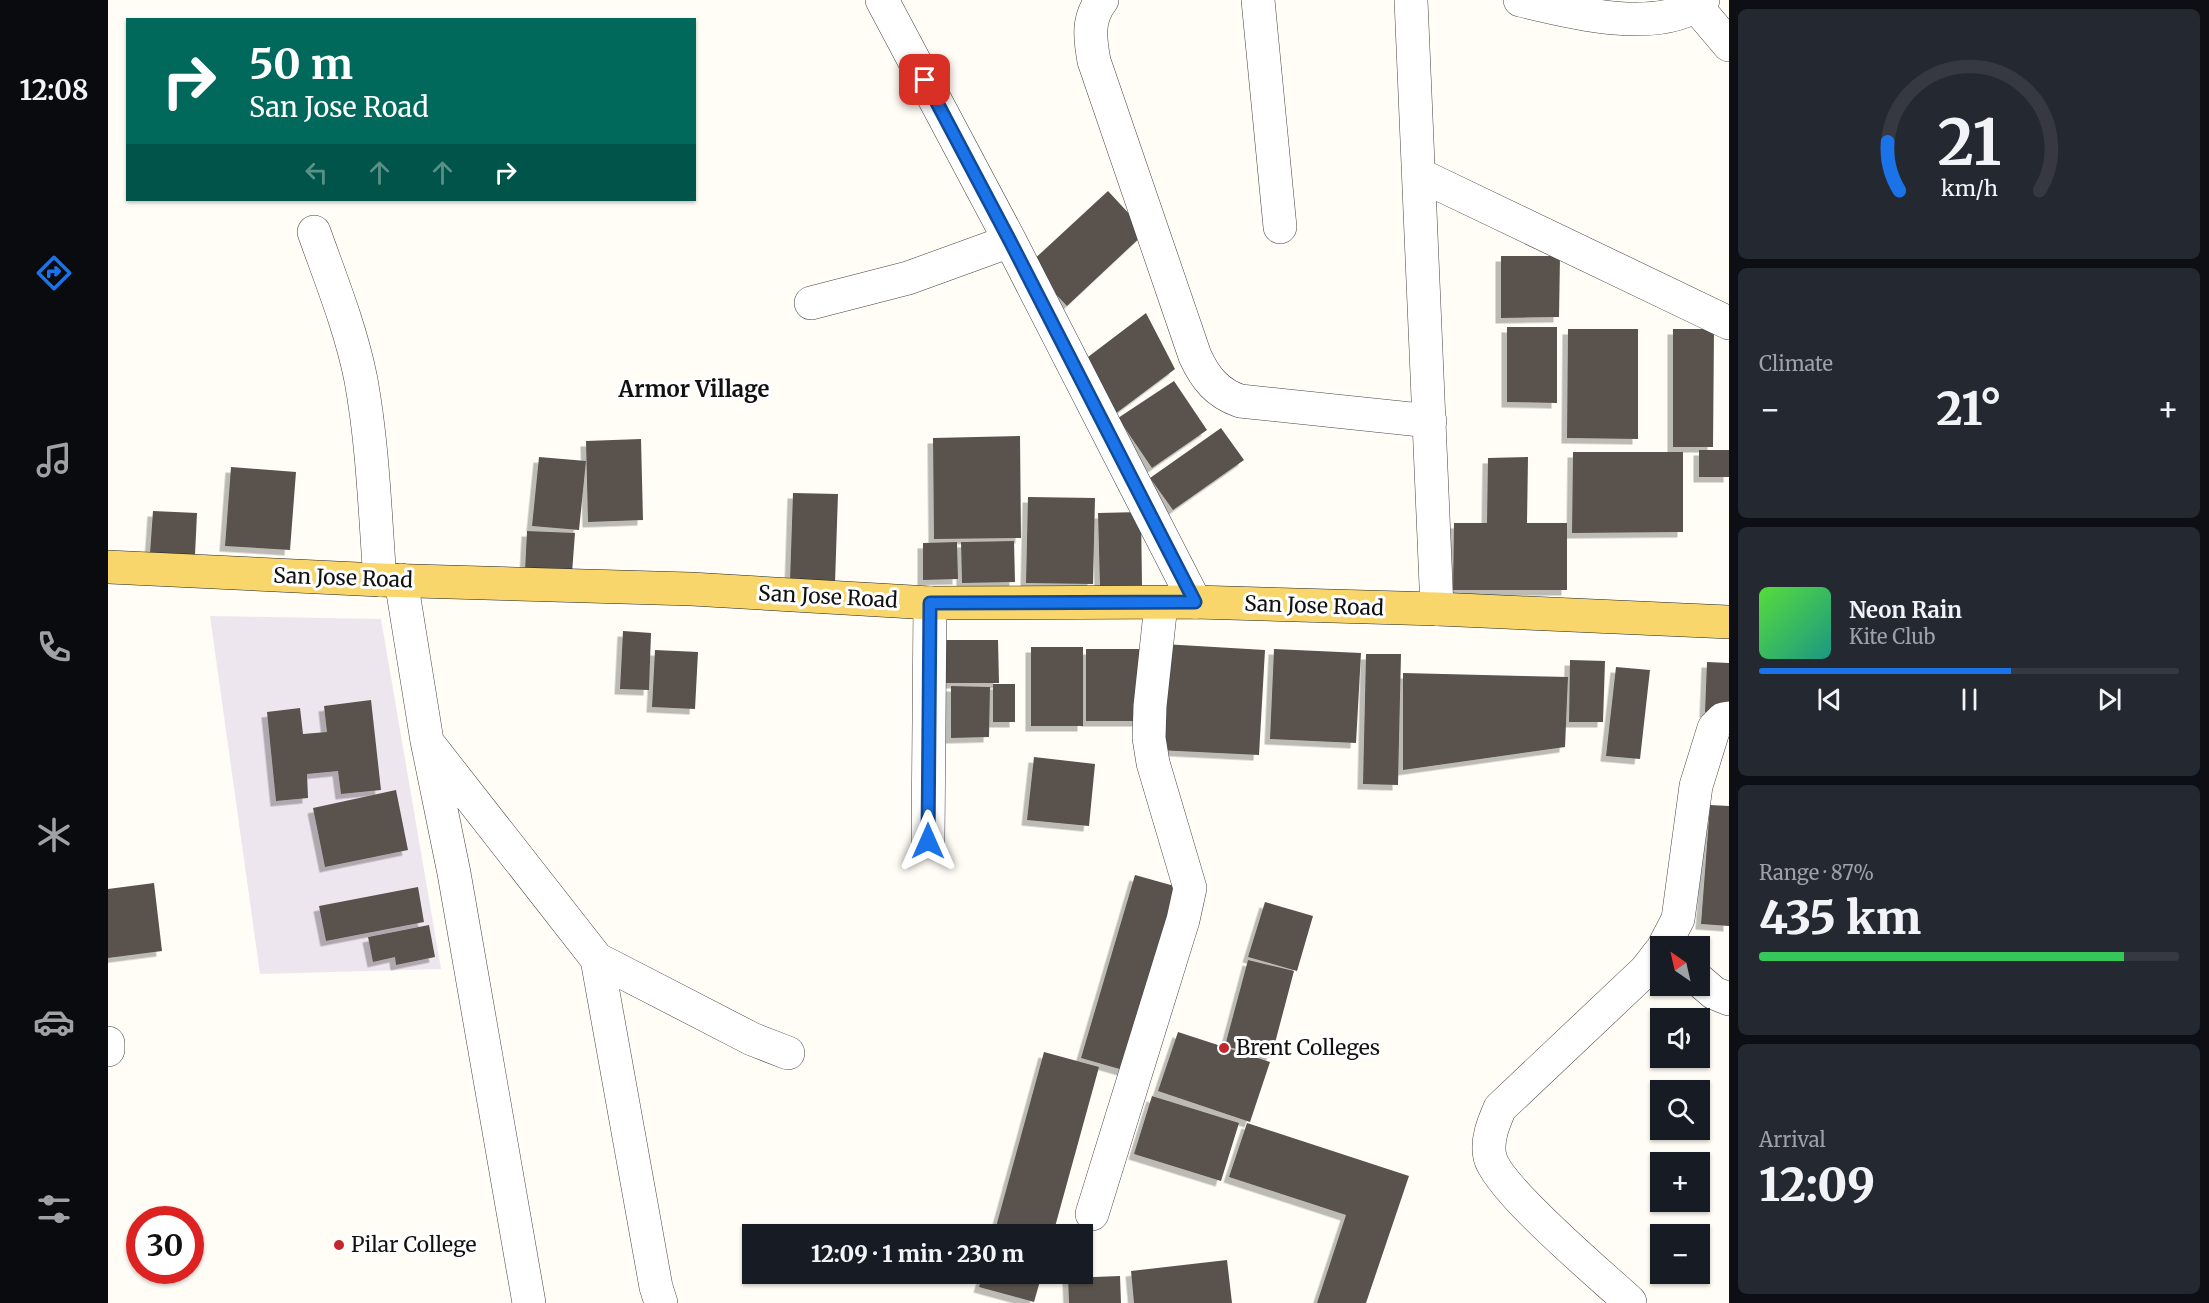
<!DOCTYPE html>
<html lang="en">
<head>
<meta charset="utf-8">
<style>
  :root { --surface:#171b24; --page:#242831; --text:#f1f3f6; --muted:#9ea1a6; --line:#363941; --accent:#1a73e8 }
  body { margin:0; font-family:Merriweather,serif; background:var(--page); color:var(--text); height:100vh; display:flex; flex-direction:column; font-size:22px; white-space:nowrap }
  * { box-sizing:border-box; margin:0 }
  p { font-size:20px; color:var(--muted) }
  .icon { flex:none; width:33px; height:33px; fill:none; stroke:currentColor; stroke-width:2; stroke-linecap:round; stroke-linejoin:round }
  .map { position:relative; flex:1; overflow:hidden }
  .drawer { display:flex; flex-direction:column; gap:9px; padding:9px; background:#0d0f14; width:480px }
  .drawer>* { flex:none }
  .guide { position:absolute; left:18px; top:18px; width:570px; height:183px; border-radius:0px; box-shadow:0 2px 4px #0004; background:#00695c; color:#fff; overflow:hidden }
  .needle { width:39px; rotate:326deg }
  .tools { position:absolute; left:1542px; top:936px; display:grid; gap:12px }
  .tools a { display:grid; place-items:center; width:60px; height:60px; border-radius:0px; background:var(--surface); box-shadow:0 2px 4px #0004; font-size:30px }
  .speed { position:absolute; left:18px; top:1206px; display:flex; gap:12px; font-size:30px; font-weight:700; text-align:center }
  .speed>* { display:grid; place-content:center; width:78px; height:78px; border-radius:50%; background:var(--surface); box-shadow:0 2px 4px #0004; line-height:1 }
  .speed .limit { border:9px solid #d22; background:#fff; color:#111 }
  .pin { position:absolute; display:grid; place-items:center; width:51px; height:51px; color:#fff; margin:-26px; border-radius:12px; box-shadow:0 3px 9px #0006 }
  .me { position:absolute; width:66px; margin:-33px; rotate:0deg; stroke-linejoin:round; filter:drop-shadow(0 0 4px #0008) }
  .turn { display:flex; align-items:center; gap:21px; height:126px; padding:0 24px; font-size:27px }
  .turn .icon { width:78px; height:78px; stroke-width:2.5 }
  .turn b { display:block; font-size:42px; line-height:51px }
  .lanes { display:flex; align-items:center; height:57px; padding:0 24px; background:#0003; justify-content:center; gap:30px; direction:ltr }
  .lanes .off { opacity:.35 }
  .big { font-size:45px; font-weight:800; line-height:1.1 }
  .drawer .tile { flex:1; display:flex; flex-direction:column; justify-content:center; gap:9px; min-width:0; padding:0 21px; border-radius:9px; background:var(--page) }
  .drawer .dial { align-items:center; gap:0 }
  .dial svg { height:156px; overflow:visible; fill:none; stroke:var(--line); stroke-width:7; stroke-linecap:round; text-anchor:middle }
  .dial text { fill:var(--text); stroke:none }
  .song { display:flex; align-items:center; gap:18px }
  .cover { width:72px; height:72px; border-radius:9px; background:linear-gradient(135deg,hsl(110 70% 55%),hsl(170 70% 35%)) }
  .played { height:6px; border-radius:3px; background:linear-gradient(90deg,var(--accent) 60%,var(--line) 60%) }
  .keys { display:flex; justify-content:space-around; direction:ltr }
  .heat { display:flex; justify-content:space-between; align-items:center; font-size:33px; direction:ltr }
  .charge { height:9px; border-radius:4px; background:linear-gradient(90deg,#34c759 87%,var(--line) 0) }
  .trip { position:absolute; left:634px; top:1224px; width:351px; height:60px; border-radius:0px; background:var(--surface); box-shadow:0 2px 4px #0004; font-weight:800; line-height:60px; text-align:center }
  main { display:flex; flex:1; min-height:0 }
  .tab-bar { display:flex; flex-direction:column; width:108px; justify-content:space-around; align-items:center; background:#090b0e; color:var(--muted) }
  .tab-bar .icon { width:42px; height:42px }
  .tab-bar .selected { color:var(--accent) }
  .tab-bar b { font-size:27px; color:var(--text) }
  .map>svg:first-child { display:block }
  .industrial { fill:#eee6ef }
  .building { fill:#5a524d; filter:url(#shadow) }
  .lines { fill:none; stroke-linecap:round; stroke-linejoin:round }
  .minor-casing { stroke:#444; stroke-width:34 }
  .major-casing { stroke:#222; stroke-width:34 }
  .minor { stroke:#fff; stroke-width:33 }
  .major { stroke:#f9d66b; stroke-width:33 }
  .route-casing { stroke:#114b97; stroke-width:15 }
  .route { stroke:#1a73e8; stroke-width:10 }
  .poi-dot { fill:#c4262e; stroke:#fff; stroke-width:2 }
  .labels { text-anchor:middle; stroke-width:6; stroke-linejoin:round; paint-order:stroke }
  .street-label { font-size:21px; fill:#111; stroke:#fff }
  .poi-label { font-size:21px; fill:#111; stroke:#fff; text-anchor:start }
  .neighbourhood-label { font-size:22px; font-weight:bold; fill:#111; stroke:#fff }
</style>
</head>
<body>
<main>
<nav class="tab-bar">
<b>12:08</b>
<svg class="icon selected" aria-label="directions" viewBox="0 0 24 24"><path d="M12 3l9 9-9 9-9-9zM9 14v-3h6M13 9l2 2-2 2"/></svg>
<svg class="icon" aria-label="music" viewBox="0 0 24 24"><path d="M9 18V5l10-2v13"/><circle cx="6" cy="18" r="3"/><circle cx="16" cy="16" r="3"/></svg>
<svg class="icon" aria-label="phone" viewBox="0 0 24 24"><path d="M5 4h4l2 5-3 2q2 4 5 5l2-3 5 2v4C11 20 4 13 5 4z"/></svg>
<svg class="icon" aria-label="climate" viewBox="0 0 24 24"><path d="M12 3v18M4 7l16 10M4 17L20 7"/></svg>
<svg class="icon" aria-label="car" viewBox="0 0 24 24"><path d="M5 17H2v-5l4-1 3-4h7l3 4 3 1v5h-3M9 17h6M6 11h13"/><circle cx="7" cy="17" r="2"/><circle cx="17" cy="17" r="2"/></svg>
<svg class="icon" aria-label="filters" viewBox="0 0 24 24"><path d="M4 7h16M4 17h16"/><circle cx="9" cy="7" r="2"/><circle cx="15" cy="17" r="2"/></svg>
</nav>
<div class="map">
<svg width="1621" height="1303" viewBox="0 0 1621 1303">
  <defs>
    <filter id="shadow"><feDropShadow dx="-5.5" dy="5.5" stdDeviation="0" flood-color="#0004"/></filter>
  </defs>
  <rect width="100%" height="100%" fill="#fffdf5"/>
  <path class="industrial" d="M102,616L273,619L333,969L152,974Z"/>
  <path class="building" d="M1000,191L1038,232L959,306L920,265Z
    M1393,256H1452L1451,317L1393,318Z
    M1038,313L1067,369L1007,414L980,357Z
    M1399,327H1449V403L1399,402Z
    M1460,329H1530V439L1459,438Z
    M1565,329H1606L1605,447H1565Z
    M1066,381L1099,430L1044,468L1010,418Z
    M1113,428L1136,460L1065,510L1042,478Z
    M912,436L913,538L826,539L825,438Z
    M533,439L535,520L480,522L478,441Z
    M1591,450H1621V477H1591Z
    M1465,452H1575V532L1464,533Z
    M431,457L478,461L471,530L424,526Z
    M1420,457L1419,523H1459V590H1345L1346,523H1379L1380,458Z
    M123,467L188,472L182,550L117,546Z
    M685,493L730,494L727,583L682,581Z
    M920,497L987,498L985,584L918,583Z
    M45,511L89,513L87,555L42,553Z
    M1033,512L1034,586L992,587L990,513Z
    M419,531L467,533L464,573L417,571Z
    M906,541L907,582L854,583L853,542Z
    M849,542L850,579L815,580V543Z
    M515,631L543,633L541,690L512,689Z
    M837,640H890L891,683H837Z
    M1055,644L1157,650L1151,755L1049,750Z
    M923,647H975V726H923Z
    M978,649H1040V721H978Z
    M1166,649L1253,653L1248,743L1162,739Z
    M547,650L590,652L587,709L544,707Z
    M1258,654H1293L1290,785L1255,784Z
    M1462,660L1497,661L1495,722H1461Z
    M1599,662L1621,663V713L1597,712Z
    M1508,667L1542,670L1532,759L1498,756Z
    M1295,673L1460,677L1457,747L1295,770Z
    M885,684H907V722H885Z
    M843,686L882,687L881,737L843,738Z
    M263,700L273,790L233,794L230,771L199,774L200,798L168,801L159,712L192,708L195,734L219,732L216,706Z
    M926,757L987,764L981,826L919,820Z
    M288,790L300,850L217,867L205,808Z
    M1602,805L1621,806V926L1593,924Z
    M1027,875L1077,889L1022,1072L973,1058Z
    M46,883L54,951L0,958V889Z
    M310,887L316,922L218,941L211,906Z
    M1157,902L1205,916L1189,971L1140,957Z
    M321,925L327,957L288,965L287,957L265,962L260,937Z
    M1140,960L1186,971L1163,1058L1117,1046Z
    M1070,1032L1162,1062L1142,1122L1050,1091Z
    M936,1052L991,1067L945,1234H886Z
    M1044,1096L1131,1123L1113,1181L1026,1154Z
    M1139,1123L1301,1176L1258,1303H1209L1238,1215L1121,1177Z
    M1119,1260L1124,1303H1026L1023,1271Z
    M875,1274H934L926,1302L871,1287Z
    M1012,1276L1013,1303H961L960,1278Z"/>
  <g class="lines">
    <defs>
      <path id="minor" d="M774,0L902,241L1087,602
        M994,0C979,19 982,39 986,61L1087,356C1097,378 1109,393 1132,401L1322,421
        M1150,0L1172,227
        M1303,0L1329,609
        M1412,0C1460,12 1554,36 1595,0
        M1588,6L1621,45
        M1312,175L1621,323
        M206,232C223,280 243,329 253,380C265,446 267,514 272,580
        M703,303L800,278L902,241
        M293,580L319,741L346,873L421,1303
        M323,747L489,959L548,1287L553,1303
        M820,841L822,603
        M1556,946L1570,919L1588,786L1606,728L1615,719L1621,718
        M489,959L644,1039L680,1053
        M1592,981L1606,993L1621,999
        M0,1043V1050
        M984,1214L1075,920L1082,888L1045,763L1041,738L1042,706L1053,604
        M1522,1302C1494,1276 1389,1188 1382,1157C1378,1140 1386,1122 1392,1108L1538,970L1552,952"/>
      <path id="major" d="M0,567L272,580L583,589L822,603L1087,602L1329,609L1621,622"/>
    </defs>
    <use href="#minor" class="minor-casing"/>
    <use href="#major" class="major-casing"/>
    <use href="#minor" class="minor"/>
    <use href="#major" class="major"/>
  </g>
  <g class="lines">
    <defs>
      <path id="route" d="M817,80L902,241L1087,602L822,603L820,841"/>
    </defs>
    <use href="#route" class="route-casing"/>
    <use href="#route" class="route"/>
  </g>
  <g class="poi-dot">
    <circle cx="1116" cy="1048" r="6"/>
    <circle cx="231" cy="1245" r="6"/>
  </g>
  <g class="labels">
    <g class="street-label">
      <text transform="translate(235 578) rotate(2)" y="7">San Jose Road</text>
      <text transform="translate(720 597) rotate(3)" y="7">San Jose Road</text>
      <text transform="translate(1206 606) rotate(2)" y="7">San Jose Road</text>
    </g>
    <g class="poi-label">
      <text x="1128" y="1055">Brent Colleges</text>
      <text x="243" y="1252">Pilar College</text>
    </g>
    <g class="neighbourhood-label">
      <text x="586" y="397">Armor Village</text>
    </g>
  </g>
</svg>
<div class="tools">
<a><svg class="needle" viewBox="-14 -14 28 28"><path d="M0-13l5 13h-10z" fill="#e53935"/><path d="M0 13l5-13h-10z" fill="#9ea1a6"/></svg></a>
<a><svg class="icon" aria-label="sound" viewBox="0 0 24 24"><path d="M4 9h4l5-4v14l-5-4H4zM17 9q2 3 0 6"/></svg></a>
<a><svg class="icon" aria-label="search" viewBox="0 0 24 24"><circle cx="10" cy="10" r="6"/><path d="M15 15l6 6"/></svg></a>
<a>+</a>
<a>−</a>
</div>
<div class="speed"><div class="limit">30</div></div>
<div class="pin" style="left:817px;top:80px;background:#d93025"><svg class="icon" aria-label="arrive" viewBox="0 0 24 24"><path d="M6 21V4h12l-3 4 3 4H6"/></svg></div>
<svg class="me" style="left:820px;top:841px" viewBox="-20 -20 40 40"><path d="M0-17L14 15 0 8-14 15z" fill="#1a73e8" stroke="#fff" stroke-width="4"/></svg>
<div class="trip">12:09 · 1 min · 230 m</div>
<div class="guide">
<div class="turn"><svg class="icon" aria-label="right" viewBox="0 0 24 24"><path d="M7 20v-9h11M14 6l5 5-5 5"/></svg><div><b>50 m</b>San Jose Road</div></div>
<div class="lanes"><svg class="icon off" aria-label="left" viewBox="0 0 24 24"><path d="M17 20v-9H6M10 6l-5 5 5 5"/></svg><svg class="icon off" aria-label="ahead" viewBox="0 0 24 24"><path d="M12 20V5M6 11l6-6 6 6"/></svg><svg class="icon off" aria-label="ahead" viewBox="0 0 24 24"><path d="M12 20V5M6 11l6-6 6 6"/></svg><svg class="icon" aria-label="right" viewBox="0 0 24 24"><path d="M7 20v-9h11M14 6l5 5-5 5"/></svg></div>
</div>
</div>
<section class="drawer">
<div class="tile dial"><svg viewBox="0 0 100 80">
<path d="M14 69A42 42 0 1 1 86 69"/>
<path d="M14 69A42 42 0 0 1 8 44" stroke="#1a73e8"/>
<text x="50" y="56" font-size="32" font-weight="700">21</text>
<text x="50" y="72" font-size="11">km/h</text>
</svg></div>
<div class="tile"><p>Climate</p>
<div class="heat"><a>−</a><b class="big">21°</b><a>+</a></div>
</div>
<div class="tile">
<div class="song"><i class="cover"></i><div><b>Neon Rain</b><p>Kite Club</p></div></div>
<div class="played"></div>
<div class="keys"><svg class="icon" aria-label="previous" viewBox="0 0 24 24"><path d="M18 5L8 12l10 7zM5 5v14"/></svg><svg class="icon" aria-label="pause" viewBox="0 0 24 24"><path d="M8 5v14M16 5v14"/></svg><svg class="icon" aria-label="next" viewBox="0 0 24 24"><path d="M6 5l10 7-10 7zM19 5v14"/></svg></div>
</div>
<div class="tile"><p>Range · 87%</p><b class="big">435 km</b><div class="charge"></div></div>
<div class="tile"><p>Arrival</p><b class="big">12:09</b></div>
</section>
</main>
</body>
</html>
